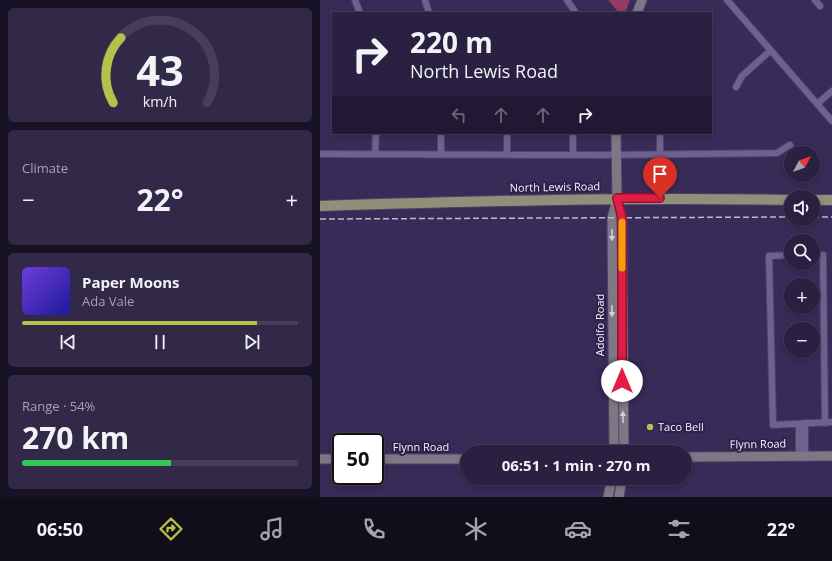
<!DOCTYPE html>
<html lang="en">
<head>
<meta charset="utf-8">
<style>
  :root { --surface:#2a2041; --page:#322848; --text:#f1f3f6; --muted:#a5a3b1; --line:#463e5a; --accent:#b4c24a }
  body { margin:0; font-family:"Open Sans",sans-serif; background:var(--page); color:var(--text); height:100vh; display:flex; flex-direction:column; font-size:15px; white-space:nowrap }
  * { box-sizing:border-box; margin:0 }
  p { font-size:13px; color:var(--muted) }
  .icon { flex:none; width:22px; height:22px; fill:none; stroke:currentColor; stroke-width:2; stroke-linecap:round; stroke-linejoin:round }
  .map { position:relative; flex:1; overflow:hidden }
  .side { display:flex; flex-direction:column; gap:8px; padding:8px; background:#171224; width:320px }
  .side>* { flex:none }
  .top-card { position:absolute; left:12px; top:12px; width:380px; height:122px; border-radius:0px; box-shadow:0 2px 6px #0003,0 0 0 1px var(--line); background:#2a2041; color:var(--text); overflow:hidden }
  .needle { width:26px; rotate:49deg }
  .fabs { position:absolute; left:464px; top:146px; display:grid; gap:8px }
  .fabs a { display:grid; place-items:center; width:36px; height:36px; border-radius:50%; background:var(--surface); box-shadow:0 2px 6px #0003,0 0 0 1px var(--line); font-size:20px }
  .speed { position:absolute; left:12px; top:433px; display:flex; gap:8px; font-size:20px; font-weight:700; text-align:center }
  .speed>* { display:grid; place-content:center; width:52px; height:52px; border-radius:50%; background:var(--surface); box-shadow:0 2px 6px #0003,0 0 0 1px var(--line); line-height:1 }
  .speed .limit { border:2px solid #111; border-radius:6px; background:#fff; color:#111 }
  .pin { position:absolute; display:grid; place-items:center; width:34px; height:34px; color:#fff; margin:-41px -17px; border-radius:50% 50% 50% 0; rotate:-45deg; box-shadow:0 0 4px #0007 }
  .pin .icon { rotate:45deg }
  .me { position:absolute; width:44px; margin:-22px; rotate:0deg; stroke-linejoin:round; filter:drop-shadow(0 0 3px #0008) }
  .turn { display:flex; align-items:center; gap:14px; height:84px; padding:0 12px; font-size:18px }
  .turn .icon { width:52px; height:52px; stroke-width:2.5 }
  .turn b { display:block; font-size:28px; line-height:34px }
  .lanes { display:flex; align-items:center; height:38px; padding:0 12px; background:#0003; justify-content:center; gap:20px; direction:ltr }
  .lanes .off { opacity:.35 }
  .big { font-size:30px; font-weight:700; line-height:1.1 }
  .side .widget { flex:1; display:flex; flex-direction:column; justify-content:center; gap:6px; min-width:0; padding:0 14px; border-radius:6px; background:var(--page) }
  .side .dial { align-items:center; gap:0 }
  .dial svg { height:104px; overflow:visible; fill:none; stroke:var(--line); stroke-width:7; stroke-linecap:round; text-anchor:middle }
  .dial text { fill:var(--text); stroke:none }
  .song { display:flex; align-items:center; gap:12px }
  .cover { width:48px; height:48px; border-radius:6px; background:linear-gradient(135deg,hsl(260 70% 55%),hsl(240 70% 35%)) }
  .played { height:4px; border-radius:2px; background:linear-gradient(90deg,var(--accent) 85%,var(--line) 85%) }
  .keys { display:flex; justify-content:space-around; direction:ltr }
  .heat { display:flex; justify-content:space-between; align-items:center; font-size:22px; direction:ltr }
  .charge { height:6px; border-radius:3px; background:linear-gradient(90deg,#34c759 54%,var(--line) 0) }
  .trip { position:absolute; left:140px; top:445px; width:232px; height:40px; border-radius:20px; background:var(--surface); box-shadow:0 2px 6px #0003,0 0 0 1px var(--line); font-weight:700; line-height:40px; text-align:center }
  .dock { display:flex; height:64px; justify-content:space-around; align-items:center; background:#110d1a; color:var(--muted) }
  .dock .icon { width:28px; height:28px }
  .dock .on { color:var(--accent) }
  .dock b { font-size:18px; color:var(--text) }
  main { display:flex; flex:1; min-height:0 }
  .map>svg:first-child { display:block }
  .green { fill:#953a62 }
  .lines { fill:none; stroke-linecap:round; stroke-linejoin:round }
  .minor-casing { stroke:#4f4366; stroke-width:8 }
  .secondary-casing { stroke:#4f4366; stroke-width:11 }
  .primary-casing { stroke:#4f4366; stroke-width:12 }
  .minor { stroke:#6e6192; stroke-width:6 }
  .secondary { stroke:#7e7886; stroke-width:9 }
  .primary { stroke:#8f9079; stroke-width:10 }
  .rail { stroke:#beb9ce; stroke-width:1.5; stroke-dasharray:6 3; stroke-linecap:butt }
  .oneway { fill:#d1cdd9 }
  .route-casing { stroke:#92132f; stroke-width:10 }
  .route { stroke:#e11d48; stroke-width:7 }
  .slow { stroke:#f59e0b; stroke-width:7 }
  .poi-dot { fill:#b4c24a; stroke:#2e214c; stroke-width:1.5 }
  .labels { text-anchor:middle; stroke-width:4; stroke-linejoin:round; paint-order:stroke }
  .street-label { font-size:11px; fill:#f4f2fd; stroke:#2e214c }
  .poi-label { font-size:11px; fill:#f4f2fd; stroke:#2e214c; text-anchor:start }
</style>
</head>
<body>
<main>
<section class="side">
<div class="widget dial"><svg viewBox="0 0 100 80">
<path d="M14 69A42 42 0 1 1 86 69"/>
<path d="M14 69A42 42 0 0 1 20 19" stroke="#b4c24a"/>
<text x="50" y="56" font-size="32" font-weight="700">43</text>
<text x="50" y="72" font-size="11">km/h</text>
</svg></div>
<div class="widget"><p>Climate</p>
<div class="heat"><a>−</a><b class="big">22°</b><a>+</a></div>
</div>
<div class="widget">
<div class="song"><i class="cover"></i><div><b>Paper Moons</b><p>Ada Vale</p></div></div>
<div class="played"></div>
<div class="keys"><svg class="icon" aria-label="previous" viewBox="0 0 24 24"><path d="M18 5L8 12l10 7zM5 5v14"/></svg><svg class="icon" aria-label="pause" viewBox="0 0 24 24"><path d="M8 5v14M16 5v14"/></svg><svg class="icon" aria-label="next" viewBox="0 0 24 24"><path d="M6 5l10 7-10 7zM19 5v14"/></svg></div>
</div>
<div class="widget"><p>Range · 54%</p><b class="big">270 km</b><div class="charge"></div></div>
</section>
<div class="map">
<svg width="512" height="497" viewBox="0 0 512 497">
  <rect width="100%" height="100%" fill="#382b57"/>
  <path class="green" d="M288,0H310L305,13H299Z"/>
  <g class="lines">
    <defs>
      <path id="minor" d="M35,0L40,13
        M105,0L109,13
        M247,0L256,13
        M407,0L512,121
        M495,0L500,6
        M416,87L422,76L451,50
        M497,104L512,91
        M187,133V154
        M0,154L284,155L457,153L470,145
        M55,154L56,133
        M121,154V133
        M340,154V133
        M253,155V133
        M471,255L449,256L453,425L512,422
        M493,255H503L505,423
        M485,423V456
        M479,456V424"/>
      <path id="secondary" d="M317,13L322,0
        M296,133L297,198L302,218L304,452
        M294,452L292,218L297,200
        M365,457L512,456
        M0,459H21
        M55,459H147
        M288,497L292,478
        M299,497L302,478"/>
      <path id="primary" d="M493,200H512
        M0,206C157,201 314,197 471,200"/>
    </defs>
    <use href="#minor" class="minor-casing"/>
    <use href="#secondary" class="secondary-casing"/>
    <use href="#primary" class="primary-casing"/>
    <use href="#minor" class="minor"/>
    <use href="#secondary" class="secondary"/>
    <use href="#primary" class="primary"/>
    <path class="rail" d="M493,217H512
      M0,219L471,217"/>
  </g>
  <defs><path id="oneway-solid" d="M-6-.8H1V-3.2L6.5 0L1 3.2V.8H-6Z"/></defs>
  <g class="oneway">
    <use href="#oneway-solid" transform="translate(292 235) rotate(90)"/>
    <use href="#oneway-solid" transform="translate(292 311) rotate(90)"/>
    <use href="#oneway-solid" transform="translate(303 417) rotate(-91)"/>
  </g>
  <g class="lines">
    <defs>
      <path id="route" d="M302,381V218L297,198H340"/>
    </defs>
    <use href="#route" class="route-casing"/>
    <use href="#route" class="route"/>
    <path class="slow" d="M302,222V268"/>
  </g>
  <circle class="poi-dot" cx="330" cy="427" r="4"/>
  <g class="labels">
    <g class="street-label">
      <text transform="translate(235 187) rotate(-1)" y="4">North Lewis Road</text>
      <text transform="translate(280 325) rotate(-90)" y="4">Adolfo Road</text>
      <text transform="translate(438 444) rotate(-1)" y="4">Flynn Road</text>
      <text x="101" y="451">Flynn Road</text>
    </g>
    <g class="poi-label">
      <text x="338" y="431">Taco Bell</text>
    </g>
  </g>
</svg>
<div class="fabs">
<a><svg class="needle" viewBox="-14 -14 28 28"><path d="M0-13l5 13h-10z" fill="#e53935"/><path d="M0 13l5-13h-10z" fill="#a5a3b1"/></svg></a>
<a><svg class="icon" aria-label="sound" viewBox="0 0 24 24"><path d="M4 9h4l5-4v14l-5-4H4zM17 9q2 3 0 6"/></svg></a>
<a><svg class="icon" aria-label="search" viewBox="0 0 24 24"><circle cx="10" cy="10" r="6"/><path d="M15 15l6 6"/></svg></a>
<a>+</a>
<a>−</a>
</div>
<div class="speed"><div class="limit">50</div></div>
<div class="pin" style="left:340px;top:198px;background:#d93025"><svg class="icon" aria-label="arrive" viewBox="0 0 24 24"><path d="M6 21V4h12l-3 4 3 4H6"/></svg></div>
<svg class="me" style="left:302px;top:381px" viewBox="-20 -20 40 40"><circle r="19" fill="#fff"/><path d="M0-13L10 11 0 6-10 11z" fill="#e11d48"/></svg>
<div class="trip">06:51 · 1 min · 270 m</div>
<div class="top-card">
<div class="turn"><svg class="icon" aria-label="right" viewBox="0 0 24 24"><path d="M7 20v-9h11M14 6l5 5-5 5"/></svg><div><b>220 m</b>North Lewis Road</div></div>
<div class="lanes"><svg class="icon off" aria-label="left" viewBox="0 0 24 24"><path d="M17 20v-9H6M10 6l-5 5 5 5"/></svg><svg class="icon off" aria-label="ahead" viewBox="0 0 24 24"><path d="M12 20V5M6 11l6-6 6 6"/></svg><svg class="icon off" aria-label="ahead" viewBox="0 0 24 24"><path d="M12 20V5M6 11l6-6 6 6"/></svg><svg class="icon" aria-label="right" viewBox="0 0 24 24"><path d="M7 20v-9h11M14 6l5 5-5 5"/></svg></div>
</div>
</div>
</main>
<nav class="dock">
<b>06:50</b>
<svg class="icon on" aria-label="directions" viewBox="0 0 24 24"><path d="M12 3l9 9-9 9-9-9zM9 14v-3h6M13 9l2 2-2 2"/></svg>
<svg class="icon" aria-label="music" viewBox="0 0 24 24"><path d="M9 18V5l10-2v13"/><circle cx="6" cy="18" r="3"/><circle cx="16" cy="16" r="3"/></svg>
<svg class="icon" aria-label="phone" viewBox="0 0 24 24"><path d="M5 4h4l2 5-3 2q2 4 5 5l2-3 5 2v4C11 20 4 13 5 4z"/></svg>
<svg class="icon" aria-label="climate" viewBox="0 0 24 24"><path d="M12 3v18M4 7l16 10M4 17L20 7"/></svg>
<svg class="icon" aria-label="car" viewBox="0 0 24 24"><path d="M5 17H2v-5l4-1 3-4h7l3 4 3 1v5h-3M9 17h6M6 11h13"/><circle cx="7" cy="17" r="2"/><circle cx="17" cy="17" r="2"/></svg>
<svg class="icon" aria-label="filters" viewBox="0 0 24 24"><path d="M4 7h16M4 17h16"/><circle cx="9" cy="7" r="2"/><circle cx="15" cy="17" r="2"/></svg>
<b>22°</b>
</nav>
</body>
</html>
